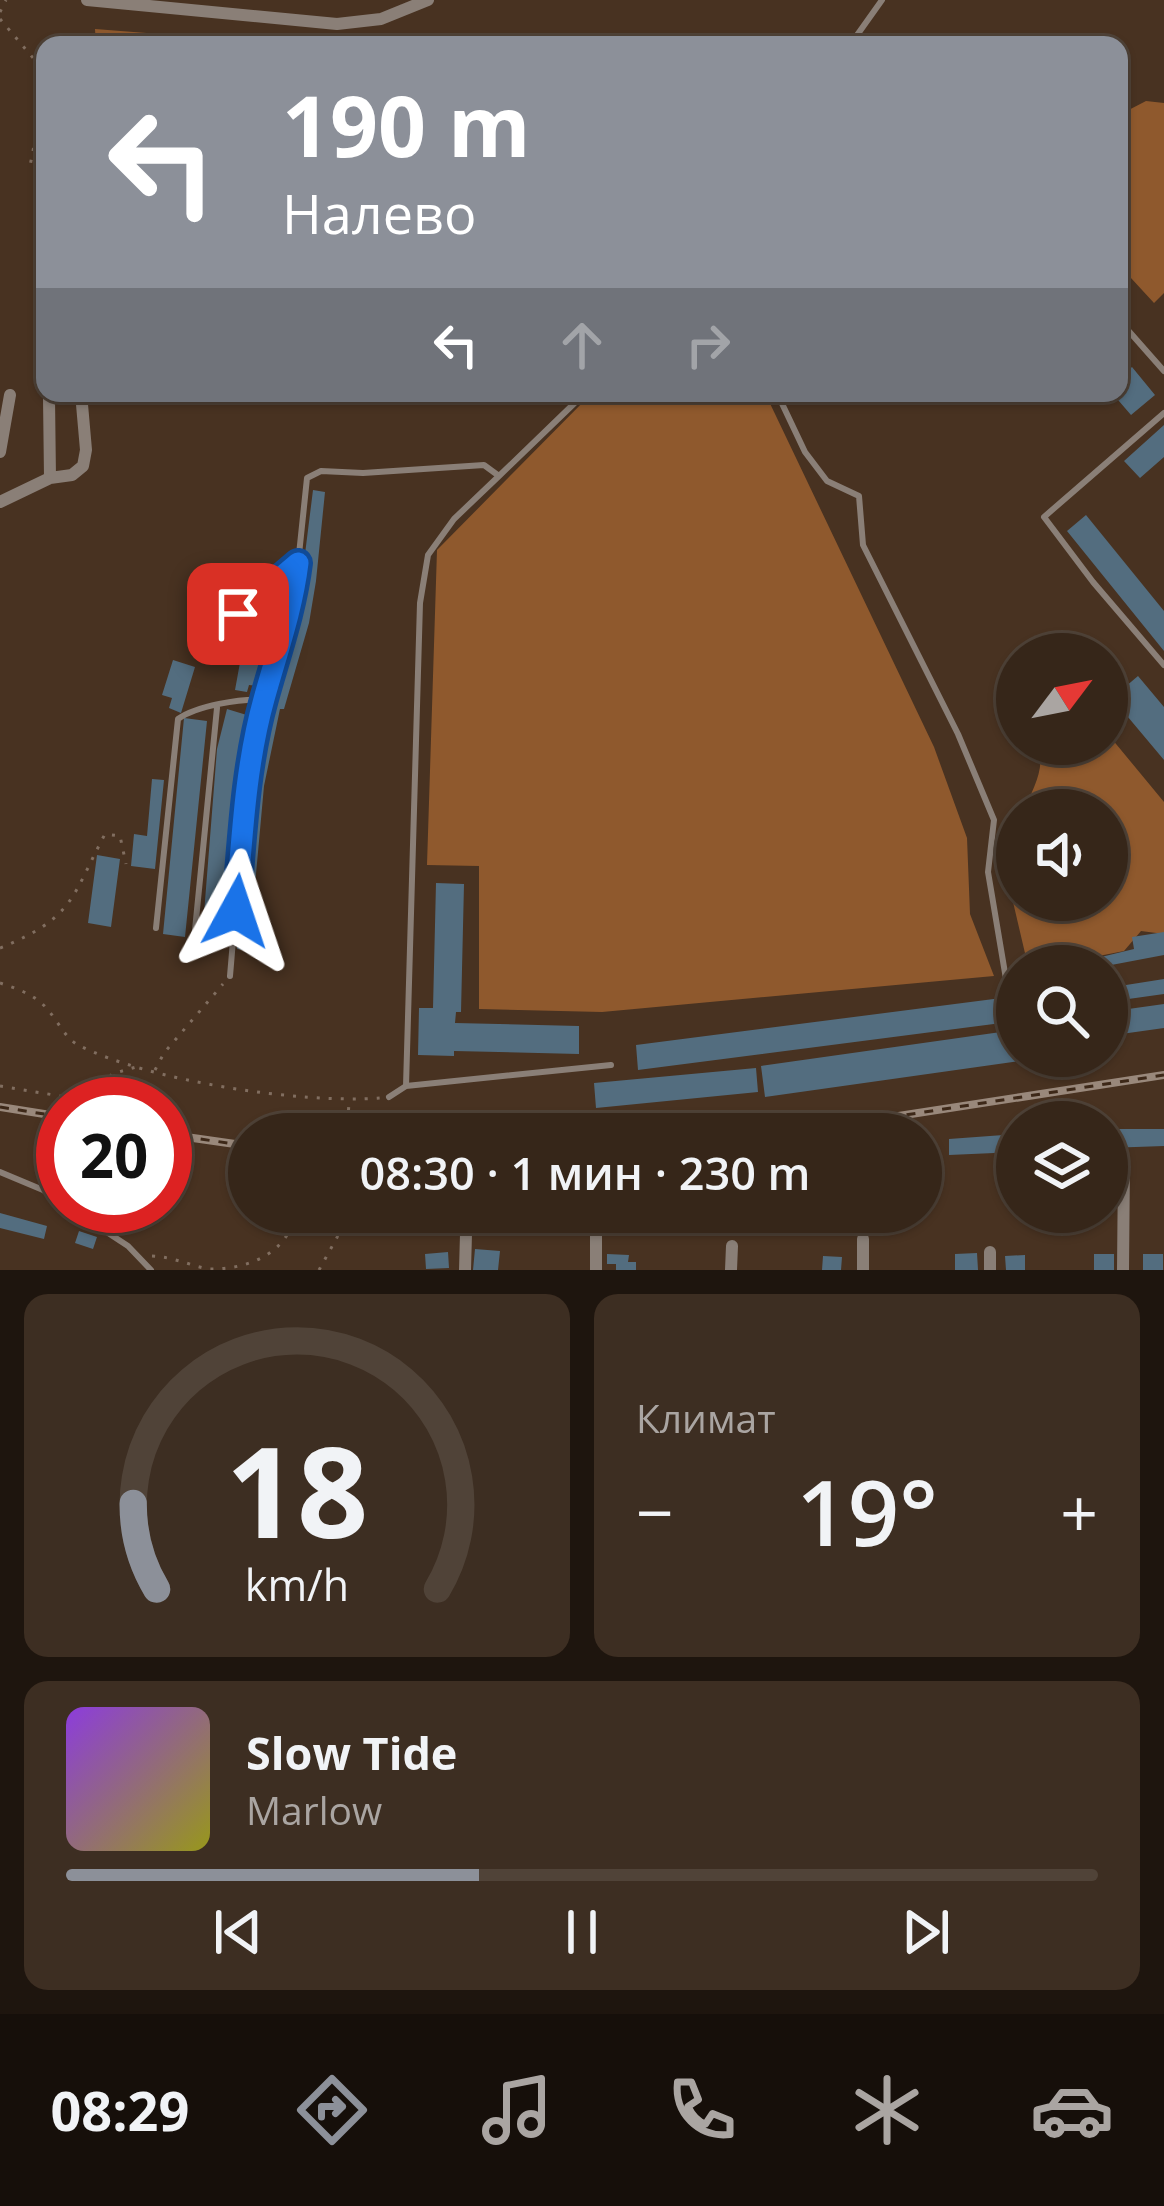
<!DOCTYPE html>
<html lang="ru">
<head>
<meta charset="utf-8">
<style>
  :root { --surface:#362619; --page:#3d2e22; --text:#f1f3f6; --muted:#aaa5a2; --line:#504338; --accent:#8c9099 }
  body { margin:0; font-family:"Open Sans",sans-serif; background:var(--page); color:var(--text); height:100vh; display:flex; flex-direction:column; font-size:45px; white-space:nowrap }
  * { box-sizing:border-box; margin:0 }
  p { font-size:39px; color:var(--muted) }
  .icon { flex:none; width:66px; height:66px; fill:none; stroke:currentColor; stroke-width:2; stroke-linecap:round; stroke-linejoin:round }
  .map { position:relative; height:1270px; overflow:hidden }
  .side { display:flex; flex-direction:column; gap:24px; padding:24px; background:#1e150e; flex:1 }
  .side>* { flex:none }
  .top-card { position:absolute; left:36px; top:36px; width:1092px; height:366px; border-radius:24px; box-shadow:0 3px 9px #0004,0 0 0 3px var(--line); background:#8c9099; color:#fff; overflow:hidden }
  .needle { width:78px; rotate:58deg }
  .fabs { position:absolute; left:996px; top:633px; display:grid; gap:24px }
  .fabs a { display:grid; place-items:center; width:132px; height:132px; border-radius:50%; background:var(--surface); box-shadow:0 3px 9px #0004,0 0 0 3px var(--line); font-size:60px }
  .speed { position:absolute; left:36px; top:1077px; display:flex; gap:24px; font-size:60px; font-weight:700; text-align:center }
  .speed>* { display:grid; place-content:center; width:156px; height:156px; border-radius:50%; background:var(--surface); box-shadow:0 3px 9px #0004,0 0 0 3px var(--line); line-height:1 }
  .speed .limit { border:18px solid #d22; background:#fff; color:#111 }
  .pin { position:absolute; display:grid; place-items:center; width:102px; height:102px; color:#fff; margin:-51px; border-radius:24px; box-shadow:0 6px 18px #0006 }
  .me { position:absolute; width:132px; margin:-66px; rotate:5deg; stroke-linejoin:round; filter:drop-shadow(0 0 9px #0008) }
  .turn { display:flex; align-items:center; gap:42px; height:252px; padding:0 48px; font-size:54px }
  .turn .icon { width:156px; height:156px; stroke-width:2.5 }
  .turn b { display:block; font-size:84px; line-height:102px }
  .lanes { display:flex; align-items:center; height:114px; padding:0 48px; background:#0003; justify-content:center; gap:60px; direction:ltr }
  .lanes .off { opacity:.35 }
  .big { font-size:90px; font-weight:600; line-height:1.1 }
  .side .tile { flex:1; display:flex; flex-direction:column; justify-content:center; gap:18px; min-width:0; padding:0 42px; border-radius:24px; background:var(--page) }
  .side .dial { align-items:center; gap:0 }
  .dial svg { height:312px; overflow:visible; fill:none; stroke:var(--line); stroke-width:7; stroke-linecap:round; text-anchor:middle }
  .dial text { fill:var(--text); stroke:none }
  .song { display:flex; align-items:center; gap:36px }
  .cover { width:144px; height:144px; border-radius:18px; background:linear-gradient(135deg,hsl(270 70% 55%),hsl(60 70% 35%)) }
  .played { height:12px; border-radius:6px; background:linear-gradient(90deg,var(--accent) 40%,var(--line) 40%) }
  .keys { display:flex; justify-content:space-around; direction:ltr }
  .heat { display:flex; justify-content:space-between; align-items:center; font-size:66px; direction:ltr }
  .side .tiles { flex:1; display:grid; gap:24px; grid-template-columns:1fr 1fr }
  .tile:last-child { grid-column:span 2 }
  .trip { position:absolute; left:228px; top:1113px; width:714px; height:120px; border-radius:60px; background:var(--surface); box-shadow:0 3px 9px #0004,0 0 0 3px var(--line); font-weight:600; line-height:120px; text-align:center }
  .menu { display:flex; height:192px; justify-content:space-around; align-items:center; background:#160f0a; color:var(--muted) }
  .menu .icon { width:84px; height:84px }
  .menu .current { color:var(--accent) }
  .menu b { font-size:54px; color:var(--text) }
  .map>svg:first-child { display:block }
  .forest { fill:#8f592d }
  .building { fill:#536d7f }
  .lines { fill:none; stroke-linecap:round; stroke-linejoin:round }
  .path { stroke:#816e60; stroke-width:3; stroke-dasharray:3 9; stroke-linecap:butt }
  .service { stroke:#8a7f77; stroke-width:6 }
  .minor { stroke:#8a7f77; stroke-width:12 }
  .rail-casing { stroke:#99887b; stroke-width:8 }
  .rail { stroke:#3d2818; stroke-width:3; stroke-dasharray:9; stroke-linecap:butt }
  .route-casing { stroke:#114b97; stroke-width:30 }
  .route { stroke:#1a73e8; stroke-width:21 }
</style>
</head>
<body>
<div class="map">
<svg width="1164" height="1270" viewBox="0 0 1164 1270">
  <rect width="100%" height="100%" fill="#483221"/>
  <path class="forest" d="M95,29L261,42L270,45H96Z
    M1146,101L1164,103V293L1154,303L1119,265V115Z
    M592,393H765L934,747L967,838L970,914L994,976L602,1012L479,1009V866L427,865L437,550Z
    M1107,733L1164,802V934L1141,931L1124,951L1048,966H1028L1006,872L1017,824V900H1107V810H1024C1033,789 1047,766 1037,744H1107Z
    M578,1115V1126L465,1130L464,1117Z"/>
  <path class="building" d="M1132,367L1155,395L1131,415L1112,393H1119V378Z
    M1164,425V457L1140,478L1124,461Z
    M313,490L325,492L316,581L309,623L284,709H280L264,786L249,951L237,949L252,784L272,692L275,693L297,618Z
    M1086,515L1164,611V651L1067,531Z
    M249,620L280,628L266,673L262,672L259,686L249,685L247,692L235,690L241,657L256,661L260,651L242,646Z
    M173,660L195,667L181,713L169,708L172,698L162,695Z
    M1138,676L1164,707V760L1112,698Z
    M227,709L250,716L243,754L226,941L202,939L217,749Z
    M184,718L207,721L185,937L163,934Z
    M152,779L164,780L155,869L131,866L134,834L147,836Z
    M97,855L120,859L111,927L88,923Z
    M436,883L464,884L461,1012H456L455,1023L579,1026V1054L454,1051V1056L418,1055L419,1008H433Z
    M1164,932V955L1106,966H1064L1134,949L1132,937Z
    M1164,979V994L1107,1002V988Z
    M1017,996V1021L638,1070L636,1045Z
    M1164,1004V1028L1107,1036V1012Z
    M1015,1030L1020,1061L765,1097L761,1066Z
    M756,1068L758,1092L596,1108L594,1083Z
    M1107,1129H1164V1146L1107,1148Z
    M1017,1134V1152L949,1155V1139Z
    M0,1213L47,1226L44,1239L0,1228Z
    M79,1231L97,1237L93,1249L75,1243Z
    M475,1249L500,1251L498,1270H473Z
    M448,1252L449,1268L426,1269L425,1254Z
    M977,1253L978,1270H955V1254Z
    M607,1254L629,1255L628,1262H636V1270H616V1264H607Z
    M1094,1254H1114V1270H1094Z
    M1143,1254H1163V1270H1143Z
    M1025,1255V1270H1006L1005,1256Z
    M823,1256L842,1257L841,1270H822Z"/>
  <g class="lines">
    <path class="path" d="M0,12L6,0
      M0,19L39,65L40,115L30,166
      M0,948C74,918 71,898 105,834L120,836L126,864
      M0,983C18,989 36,995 48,1010C58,1021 65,1038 78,1045C149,1081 301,1104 380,1098
      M155,1070L164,1053L223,984
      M0,1086L78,1099L98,1093L112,1074L136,1067
      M742,1114L743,1134
      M347,1134L349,1102
      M449,1212L459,1225
      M606,1225L622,1212
      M476,1234L586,1232
      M734,1234L739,1212
      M152,1256C173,1257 189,1265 208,1269C249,1270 290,1252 295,1212
      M319,1270L340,1232V1212"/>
    <path class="service" d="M850,45L882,0
      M1119,320L1164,371
      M777,393L805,452L827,481L859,496L863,545L958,734L994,820L988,872L1006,979
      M1164,413L1044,517L1093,582L1164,665
      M204,637L229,640L239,614L298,564L307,478L321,471L363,473L484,465L499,476L585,393
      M156,928L178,719C196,706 241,698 264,700
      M194,940L217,708
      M230,976C237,896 241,816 256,737C268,679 290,626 298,567
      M406,1086L420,603L428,555L454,519L499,476
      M389,1097L406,1086L611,1065
      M0,1172L43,1190L63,1203
      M67,1206L128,1246L151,1270"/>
    <path class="minor" d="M87,0L337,24L381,19L428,0
      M49,398L50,478
      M0,452L10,395
      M0,502L50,478L72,475L83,466L86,450L81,393
      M990,1252V1270
      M465,1270L466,1234
      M596,1270V1232
      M731,1270L732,1246
      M863,1270V1239
      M1123,1270L1124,1161"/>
    <defs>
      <path id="rail" d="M0,1107L63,1117
        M165,1134L249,1146
        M782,1134L1164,1075"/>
    </defs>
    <use href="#rail" class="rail-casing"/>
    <use href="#rail" class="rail"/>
  </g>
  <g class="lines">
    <defs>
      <path id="route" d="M236,911C242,840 245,767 264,699C277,652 292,611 298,563L238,614"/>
    </defs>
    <use href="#route" class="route-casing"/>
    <use href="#route" class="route"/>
  </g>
</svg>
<div class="fabs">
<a><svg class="needle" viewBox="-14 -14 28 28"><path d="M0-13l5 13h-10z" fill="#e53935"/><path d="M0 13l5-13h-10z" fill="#aaa5a2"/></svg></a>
<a><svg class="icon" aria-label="sound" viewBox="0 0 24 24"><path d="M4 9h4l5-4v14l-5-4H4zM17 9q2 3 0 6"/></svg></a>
<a><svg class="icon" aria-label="search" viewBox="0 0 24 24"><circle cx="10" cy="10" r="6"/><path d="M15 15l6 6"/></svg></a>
<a><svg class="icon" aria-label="layers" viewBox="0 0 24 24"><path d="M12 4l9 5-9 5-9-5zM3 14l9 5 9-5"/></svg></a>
</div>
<div class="speed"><div class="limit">20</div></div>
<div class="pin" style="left:238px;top:614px;background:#d93025"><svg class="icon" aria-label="arrive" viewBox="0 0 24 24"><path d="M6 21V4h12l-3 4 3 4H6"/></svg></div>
<svg class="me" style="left:236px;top:911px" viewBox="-20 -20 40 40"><path d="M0-17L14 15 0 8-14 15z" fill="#1a73e8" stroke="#fff" stroke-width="4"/></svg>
<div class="trip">08:30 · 1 мин · 230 m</div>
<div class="top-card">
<div class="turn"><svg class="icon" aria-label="left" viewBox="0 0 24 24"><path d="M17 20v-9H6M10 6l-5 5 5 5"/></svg><div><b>190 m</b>Налево</div></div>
<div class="lanes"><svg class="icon" aria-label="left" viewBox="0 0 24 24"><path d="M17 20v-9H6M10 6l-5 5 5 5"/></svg><svg class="icon off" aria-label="ahead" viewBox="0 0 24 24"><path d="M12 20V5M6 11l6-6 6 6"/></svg><svg class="icon off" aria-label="right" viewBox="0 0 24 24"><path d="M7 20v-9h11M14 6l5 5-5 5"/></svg></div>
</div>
</div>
<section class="side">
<div class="tiles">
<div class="tile dial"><svg viewBox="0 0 100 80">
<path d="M14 69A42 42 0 1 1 86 69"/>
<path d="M14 69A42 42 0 0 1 8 47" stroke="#8c9099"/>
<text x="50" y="56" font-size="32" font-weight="700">18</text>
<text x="50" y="72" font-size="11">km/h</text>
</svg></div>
<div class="tile"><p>Климат</p>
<div class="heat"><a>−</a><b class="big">19°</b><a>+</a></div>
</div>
<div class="tile">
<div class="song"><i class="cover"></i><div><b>Slow Tide</b><p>Marlow</p></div></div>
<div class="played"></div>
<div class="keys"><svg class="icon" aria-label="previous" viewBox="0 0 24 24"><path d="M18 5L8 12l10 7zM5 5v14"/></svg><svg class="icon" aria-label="pause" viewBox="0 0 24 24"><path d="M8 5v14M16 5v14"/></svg><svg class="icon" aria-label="next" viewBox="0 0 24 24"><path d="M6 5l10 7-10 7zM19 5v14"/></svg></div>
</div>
</div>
</section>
<nav class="menu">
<b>08:29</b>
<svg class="icon current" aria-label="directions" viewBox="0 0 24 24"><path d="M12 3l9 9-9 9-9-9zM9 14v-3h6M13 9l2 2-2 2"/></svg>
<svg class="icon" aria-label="music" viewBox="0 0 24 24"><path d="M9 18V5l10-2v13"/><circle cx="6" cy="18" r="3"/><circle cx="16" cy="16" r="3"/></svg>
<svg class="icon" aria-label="phone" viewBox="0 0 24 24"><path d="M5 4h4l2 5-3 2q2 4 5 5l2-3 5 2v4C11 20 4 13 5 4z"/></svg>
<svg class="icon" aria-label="climate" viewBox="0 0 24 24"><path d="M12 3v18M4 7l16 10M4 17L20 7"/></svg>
<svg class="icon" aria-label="car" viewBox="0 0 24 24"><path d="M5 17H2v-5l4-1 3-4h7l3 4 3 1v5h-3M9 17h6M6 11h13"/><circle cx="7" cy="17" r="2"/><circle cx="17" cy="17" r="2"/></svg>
</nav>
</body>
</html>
